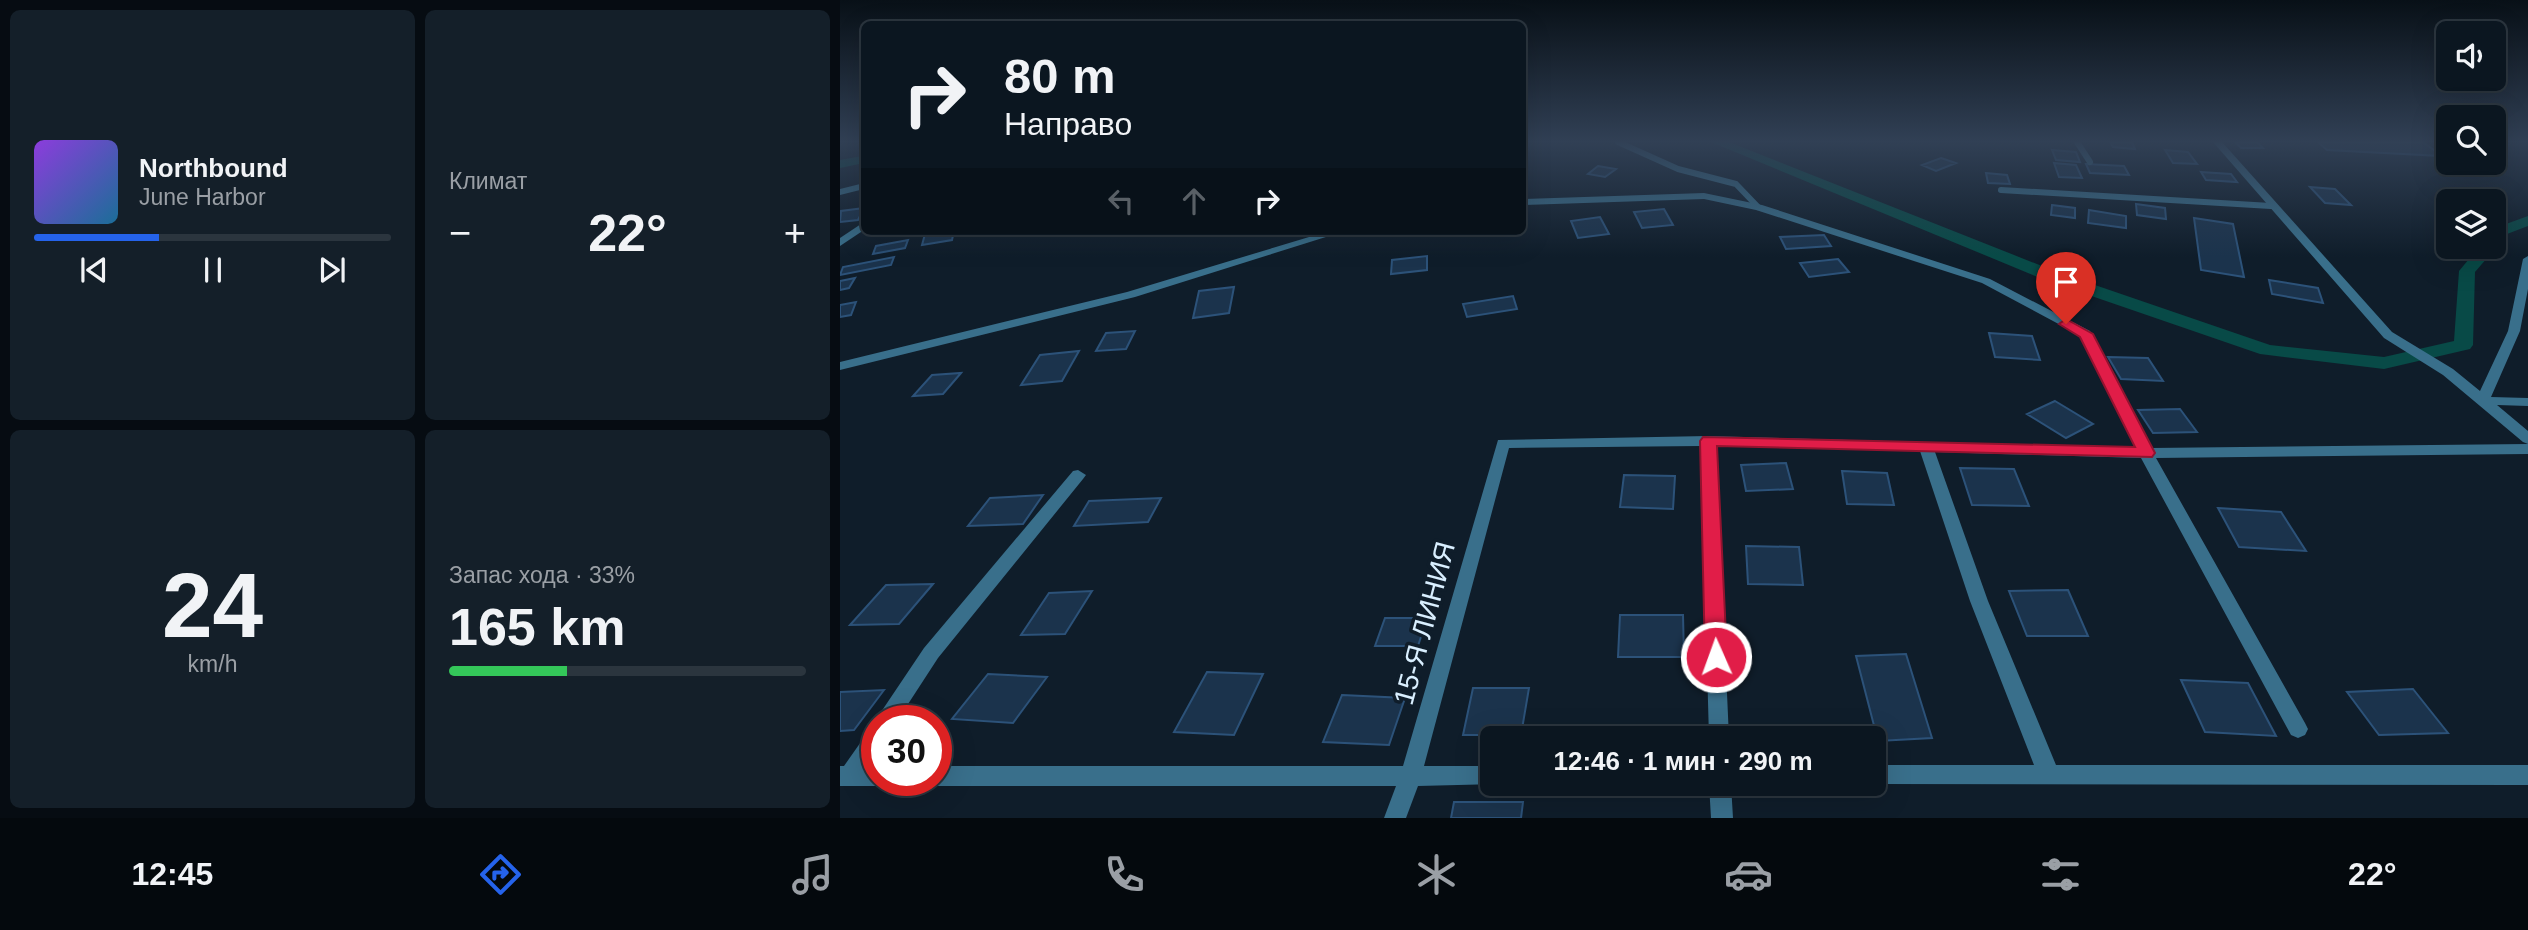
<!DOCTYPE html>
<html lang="ru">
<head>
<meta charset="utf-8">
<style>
  :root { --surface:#0b1620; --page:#141f29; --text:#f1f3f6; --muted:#9a9fa5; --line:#2b353e; --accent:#2563eb }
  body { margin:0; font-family:Arial,sans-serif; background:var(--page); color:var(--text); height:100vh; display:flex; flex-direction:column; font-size:26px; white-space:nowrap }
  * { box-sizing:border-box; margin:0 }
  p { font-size:23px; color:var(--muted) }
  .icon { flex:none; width:38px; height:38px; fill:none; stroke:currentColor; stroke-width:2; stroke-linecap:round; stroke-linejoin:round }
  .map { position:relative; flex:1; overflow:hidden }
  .sheet { display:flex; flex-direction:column; gap:10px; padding:10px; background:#060c12; width:840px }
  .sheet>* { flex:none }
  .banner { position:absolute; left:21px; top:21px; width:665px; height:214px; border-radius:10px; box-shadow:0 7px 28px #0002,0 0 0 2px var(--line); background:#0b1620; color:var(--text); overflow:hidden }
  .tools { position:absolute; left:1596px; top:21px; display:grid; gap:14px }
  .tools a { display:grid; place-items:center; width:70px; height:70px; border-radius:10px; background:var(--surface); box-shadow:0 7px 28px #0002,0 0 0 2px var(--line); font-size:35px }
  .speed { position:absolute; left:21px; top:705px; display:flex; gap:14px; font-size:35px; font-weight:700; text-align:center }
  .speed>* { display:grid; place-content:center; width:91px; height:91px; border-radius:50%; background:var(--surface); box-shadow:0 7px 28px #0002,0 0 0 2px var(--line); line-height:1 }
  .speed .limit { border:10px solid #d22; background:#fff; color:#111 }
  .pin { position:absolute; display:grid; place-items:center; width:60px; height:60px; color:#fff; margin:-72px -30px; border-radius:50% 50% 50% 0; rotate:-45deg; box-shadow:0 0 7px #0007 }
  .pin .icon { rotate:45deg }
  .me { position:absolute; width:77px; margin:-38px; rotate:358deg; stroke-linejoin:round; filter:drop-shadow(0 0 5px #0008) }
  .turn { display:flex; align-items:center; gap:24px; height:147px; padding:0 28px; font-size:32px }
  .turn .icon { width:91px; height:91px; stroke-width:2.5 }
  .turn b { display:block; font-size:49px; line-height:60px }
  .lanes { display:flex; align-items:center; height:66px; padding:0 28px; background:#0003; justify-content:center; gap:35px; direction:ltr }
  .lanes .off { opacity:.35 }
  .big { font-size:52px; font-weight:600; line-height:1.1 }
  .sheet .widget { flex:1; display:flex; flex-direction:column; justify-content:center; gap:10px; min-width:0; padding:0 24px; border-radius:10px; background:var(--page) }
  .sheet .dial { align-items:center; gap:0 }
  .dial b { font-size:91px; line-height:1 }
  .song { display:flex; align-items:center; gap:21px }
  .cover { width:84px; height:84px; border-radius:10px; background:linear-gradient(135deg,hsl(270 70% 55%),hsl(200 70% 35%)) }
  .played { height:7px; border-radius:4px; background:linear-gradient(90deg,var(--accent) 35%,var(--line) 35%) }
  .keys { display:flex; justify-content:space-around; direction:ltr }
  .heat { display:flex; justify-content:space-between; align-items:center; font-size:38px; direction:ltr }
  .charge { height:10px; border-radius:5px; background:linear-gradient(90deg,#34c759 33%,var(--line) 0) }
  .sheet .tiles { flex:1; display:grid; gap:10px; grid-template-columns:repeat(2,1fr) }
  .trip { position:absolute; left:640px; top:726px; width:406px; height:70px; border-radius:10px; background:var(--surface); box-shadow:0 7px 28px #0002,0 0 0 2px var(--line); font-weight:600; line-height:70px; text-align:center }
  .tab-bar { display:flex; height:112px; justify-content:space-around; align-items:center; background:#04090d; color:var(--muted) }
  .tab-bar .icon { width:49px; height:49px }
  .tab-bar .on { color:var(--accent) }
  .tab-bar b { font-size:32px; color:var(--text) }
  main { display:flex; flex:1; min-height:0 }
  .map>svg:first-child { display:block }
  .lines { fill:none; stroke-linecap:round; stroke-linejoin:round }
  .canal { fill:#084a47; fill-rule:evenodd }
  .building { fill:#1b334c; stroke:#2c5279; stroke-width:2 }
  .service { stroke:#396f8b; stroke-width:6 }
  .minor { fill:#396f8b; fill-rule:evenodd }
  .route { fill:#e11d48; stroke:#92132f; stroke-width:2 }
  .labels { text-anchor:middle; stroke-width:7; stroke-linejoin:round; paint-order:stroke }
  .near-street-label { font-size:28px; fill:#d9efff; stroke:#0f1d2a }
</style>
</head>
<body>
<main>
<section class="sheet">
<div class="tiles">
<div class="widget">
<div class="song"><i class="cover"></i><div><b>Northbound</b><p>June Harbor</p></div></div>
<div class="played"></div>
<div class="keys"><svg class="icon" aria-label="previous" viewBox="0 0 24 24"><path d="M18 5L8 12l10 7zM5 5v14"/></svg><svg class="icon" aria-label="pause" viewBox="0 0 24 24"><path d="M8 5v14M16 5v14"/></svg><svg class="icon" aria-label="next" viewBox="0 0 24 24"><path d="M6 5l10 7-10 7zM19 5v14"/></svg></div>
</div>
<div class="widget"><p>Климат</p>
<div class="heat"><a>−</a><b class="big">22°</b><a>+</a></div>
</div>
<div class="widget dial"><b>24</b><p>km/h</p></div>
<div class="widget"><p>Запас хода · 33%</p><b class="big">165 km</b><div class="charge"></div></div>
</div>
</section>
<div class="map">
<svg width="1688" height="818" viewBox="0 0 1688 818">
  <rect width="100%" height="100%" fill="#0f1d2a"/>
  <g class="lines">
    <path class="canal" d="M871,142H889L1217,272L1430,345L1544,357L1614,341L1619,271L1639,247H1654L1655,228L1688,216V226L1667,234L1654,245V250L1635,272L1633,345L1630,349L1544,369L1420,354L1205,280Z
      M22,156L24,163L0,168V160Z"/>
  </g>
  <path class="building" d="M1270,142H1292L1295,149L1273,147Z
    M1395,142H1417L1423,148H1401Z
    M1478,142H1583L1602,156L1487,150Z
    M1212,150L1236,152L1240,162L1216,160Z
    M1325,150L1348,152L1357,164L1333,163Z
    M1101,158L1116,163L1096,171L1082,165Z
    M1214,163L1236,165L1242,178L1219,177Z
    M1246,164L1284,166L1289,175L1250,173Z
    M758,166L776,169L765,177L748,174Z
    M1361,172L1391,174L1397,182L1366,180Z
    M1146,173L1167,175L1170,184L1148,183Z
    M1470,187L1495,189L1511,205L1485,203Z
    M1296,204L1325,208L1326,219L1297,215Z
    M1212,205L1235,208V218L1211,215Z
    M24,208L18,220L0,222L1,211Z
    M824,209L833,225L802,228L794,212Z
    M1249,210L1286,216V228L1248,223Z
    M760,217L769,234L738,238L731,221Z
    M1354,218L1393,224L1404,277L1361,270Z
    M114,231L112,240L82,245L85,234Z
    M984,235L991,246L946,249L940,237Z
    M68,240L65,248L33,254L36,246Z
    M587,256V270L551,274L552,260Z
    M54,257L51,265L0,275L3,267Z
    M998,259L1009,272L969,277L960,263Z
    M15,278L9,288L0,290V281Z
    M1429,280L1478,288L1483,303L1432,294Z
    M394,287L389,313L353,318L359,291Z
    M673,296L677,309L627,317L623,304Z
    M16,302L11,315L0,317V305Z
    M295,331L286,349L256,351L266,333Z
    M1149,333L1192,336L1200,360L1155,357Z
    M239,351L222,381L181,385L200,355Z
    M1268,357L1308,358L1323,381L1281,379Z
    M121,373L103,394L73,396L92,375Z
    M1215,401L1253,424L1226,438L1187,414Z
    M1340,409L1357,432L1313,433L1298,410Z
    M946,463L953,489L906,491L901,465Z
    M1120,468L1174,469L1189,506L1132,505Z
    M1002,471L1047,473L1054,505L1007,504Z
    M784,475L835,476L833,509L780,507Z
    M203,495L183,524L128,526L150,498Z
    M321,498L308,522L234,526L249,501Z
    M1378,508L1441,512L1466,551L1399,547Z
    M906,546L959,547L963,585L908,584Z
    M93,584L59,624L10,625L46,585Z
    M1228,590L1248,636H1187L1169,591Z
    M252,591L225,634L181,635L209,593Z
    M780,615H843L844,657H778Z
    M545,618H587L578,646H535Z
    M1066,654L1092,738L1038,741L1016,656Z
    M367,672L423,674L394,735L334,732Z
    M148,674L207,677L173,723L112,719Z
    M1341,680L1408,683L1436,736L1365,732Z
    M633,688H689L681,735H623Z
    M1573,689L1608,733L1539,735L1507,692Z
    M44,690L14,730L0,731V692Z
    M502,695L565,698L549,745L483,742Z
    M614,802H683L681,818H611Z"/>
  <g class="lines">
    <path class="service" d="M778,142L838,169L896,184L918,207
      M1237,142L1250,162
      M1161,190L1431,206"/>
    <path class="minor" d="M1373,142H1382L1552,332L1613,369L1640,391L1668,331L1683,259L1688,256V289L1680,331L1651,397L1688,398V406L1657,405L1688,431V444L1683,442L1603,375L1544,338Z
      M24,183V189L0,195V189Z
      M864,193L922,205L1150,279L1250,331L1311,448L1688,444V454L1316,458L1465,723L1468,729L1465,735L1458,738L1451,735L1301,458L1095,452L1148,601L1216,765H1688V785L1032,784H1034V765H1194L1130,601L1080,451L876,446L889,738H869L861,446L669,448L584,766H653V784H658L578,786L566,818H544L556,786H96L88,783L87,780H96V766H563L658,440L868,436L1296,448L1241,336L1142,283L916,210L864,199L682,205V199Z
      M24,222V230L0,246V238Z
      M489,231H505L295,297L0,370V362L287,292Z
      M238,470L246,475L243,479L98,658L57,721H37V723L36,721L39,715L84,648L233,471Z
      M37,726V753L28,766H37V780H46L45,783L37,786H0V766H4L30,729Z
      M869,784H891L893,818H871Z"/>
  </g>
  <linearGradient id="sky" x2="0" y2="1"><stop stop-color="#081017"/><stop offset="0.55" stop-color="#314055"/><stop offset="1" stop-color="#314055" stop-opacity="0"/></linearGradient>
  <rect width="1688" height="257" fill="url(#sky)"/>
  <path class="route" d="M1226,319L1253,334L1315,453L1312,457L877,446L887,657L884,664L876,666L868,664L865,657L860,441L863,437L1295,447L1240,337L1219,324Z"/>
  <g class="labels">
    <g class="near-street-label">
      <text transform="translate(584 623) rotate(-75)" y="10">15-Я ЛИНИЯ</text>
    </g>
  </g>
</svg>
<div class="tools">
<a><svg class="icon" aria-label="sound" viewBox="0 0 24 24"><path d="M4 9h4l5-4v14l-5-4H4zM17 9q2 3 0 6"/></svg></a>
<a><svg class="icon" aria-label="search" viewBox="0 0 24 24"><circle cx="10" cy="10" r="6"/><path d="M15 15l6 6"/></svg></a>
<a><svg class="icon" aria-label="layers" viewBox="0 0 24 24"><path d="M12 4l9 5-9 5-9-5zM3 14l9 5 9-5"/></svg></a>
</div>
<div class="speed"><div class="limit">30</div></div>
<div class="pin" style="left:1226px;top:324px;background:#d93025"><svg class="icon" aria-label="arrive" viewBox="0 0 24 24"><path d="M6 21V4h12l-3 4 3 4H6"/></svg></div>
<svg class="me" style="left:876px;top:657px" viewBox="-20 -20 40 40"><circle r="17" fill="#e11d48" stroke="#fff" stroke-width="3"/><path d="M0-11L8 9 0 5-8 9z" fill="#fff"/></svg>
<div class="trip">12:46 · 1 мин · 290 m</div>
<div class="banner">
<div class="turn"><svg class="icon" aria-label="right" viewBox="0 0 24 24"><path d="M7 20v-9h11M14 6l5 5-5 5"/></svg><div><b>80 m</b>Направо</div></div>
<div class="lanes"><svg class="icon off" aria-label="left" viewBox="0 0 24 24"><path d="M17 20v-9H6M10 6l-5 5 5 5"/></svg><svg class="icon off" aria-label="ahead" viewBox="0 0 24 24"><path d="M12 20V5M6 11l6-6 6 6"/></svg><svg class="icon" aria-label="right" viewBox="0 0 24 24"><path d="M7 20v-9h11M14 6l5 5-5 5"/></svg></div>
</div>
</div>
</main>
<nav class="tab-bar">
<b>12:45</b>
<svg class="icon on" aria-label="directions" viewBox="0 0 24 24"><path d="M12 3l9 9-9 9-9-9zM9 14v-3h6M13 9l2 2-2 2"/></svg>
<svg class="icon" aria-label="music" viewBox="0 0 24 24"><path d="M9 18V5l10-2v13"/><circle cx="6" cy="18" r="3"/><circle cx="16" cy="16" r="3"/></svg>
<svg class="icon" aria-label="phone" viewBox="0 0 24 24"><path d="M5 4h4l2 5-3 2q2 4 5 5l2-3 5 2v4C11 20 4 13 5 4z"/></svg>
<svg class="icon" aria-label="climate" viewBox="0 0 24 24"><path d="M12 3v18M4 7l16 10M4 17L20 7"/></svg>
<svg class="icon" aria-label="car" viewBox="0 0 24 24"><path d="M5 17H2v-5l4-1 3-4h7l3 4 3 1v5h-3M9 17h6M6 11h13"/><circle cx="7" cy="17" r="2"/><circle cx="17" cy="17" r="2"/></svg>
<svg class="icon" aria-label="filters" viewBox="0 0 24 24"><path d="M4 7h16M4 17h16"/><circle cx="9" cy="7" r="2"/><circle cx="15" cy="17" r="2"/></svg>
<b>22°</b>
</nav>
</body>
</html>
